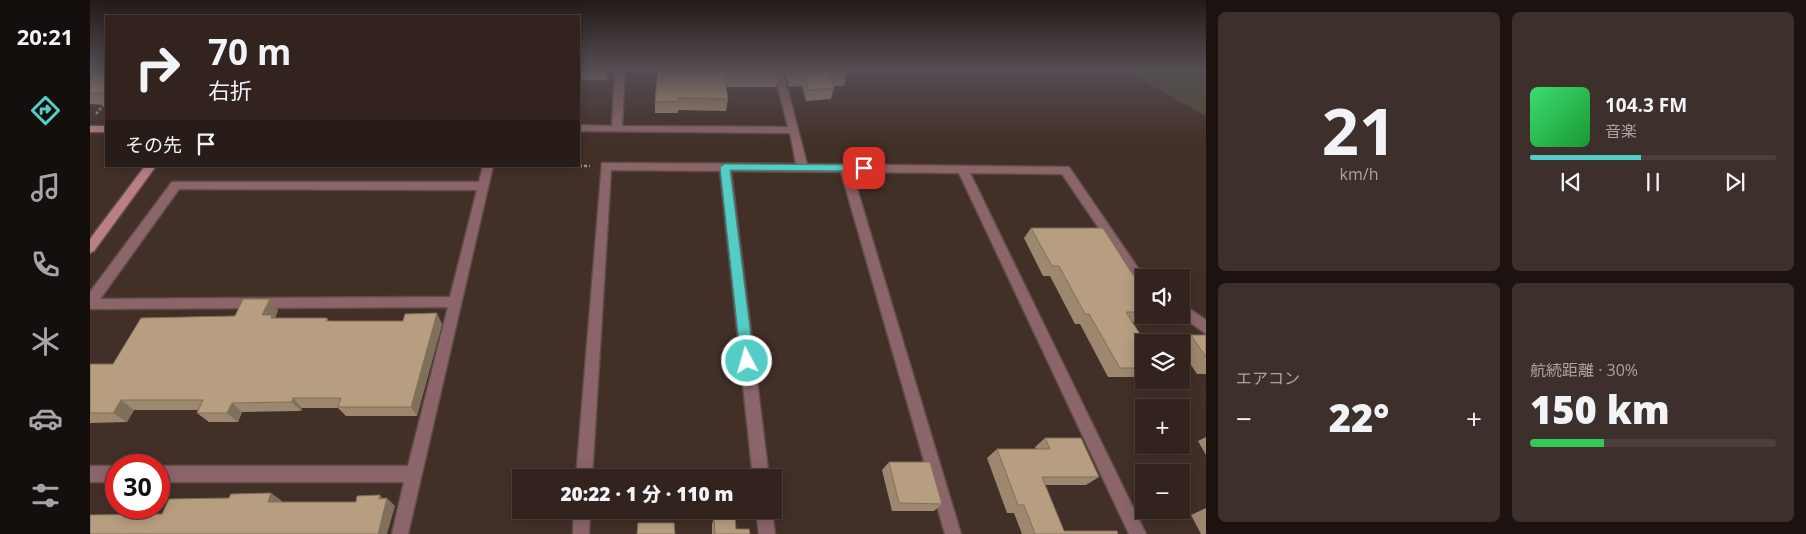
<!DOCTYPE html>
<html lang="ja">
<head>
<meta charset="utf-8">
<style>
  :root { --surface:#32231e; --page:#3d2f2b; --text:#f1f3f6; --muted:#a8a4a4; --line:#4d403c; --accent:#54cdc7 }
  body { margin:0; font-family:"Open Sans","Noto Sans JP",sans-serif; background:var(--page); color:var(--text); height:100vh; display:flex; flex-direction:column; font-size:19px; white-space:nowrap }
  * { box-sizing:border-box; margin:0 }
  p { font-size:16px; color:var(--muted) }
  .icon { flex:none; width:28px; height:28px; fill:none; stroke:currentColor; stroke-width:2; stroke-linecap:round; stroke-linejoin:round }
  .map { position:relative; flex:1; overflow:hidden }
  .sheet { display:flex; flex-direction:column; gap:12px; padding:12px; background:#1c1310; width:600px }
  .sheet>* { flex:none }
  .top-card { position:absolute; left:15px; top:15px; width:475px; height:152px; border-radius:0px; box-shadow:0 2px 12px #0003,0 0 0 1px var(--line); background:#32231e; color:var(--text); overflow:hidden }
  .fabs { position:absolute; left:1045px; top:269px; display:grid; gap:10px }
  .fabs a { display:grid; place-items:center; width:55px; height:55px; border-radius:0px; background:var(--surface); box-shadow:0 2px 12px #0003,0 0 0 1px var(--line); font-size:25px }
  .speed { position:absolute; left:15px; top:454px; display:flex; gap:10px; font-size:25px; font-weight:700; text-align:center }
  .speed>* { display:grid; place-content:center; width:65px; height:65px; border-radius:50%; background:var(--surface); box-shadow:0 2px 12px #0003,0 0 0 1px var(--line); line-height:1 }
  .speed .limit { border:8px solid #d22; background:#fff; color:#111 }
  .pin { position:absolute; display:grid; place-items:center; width:42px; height:42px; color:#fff; margin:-21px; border-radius:10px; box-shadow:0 2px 8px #0006 }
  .me { position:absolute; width:55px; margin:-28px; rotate:354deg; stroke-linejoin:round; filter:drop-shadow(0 0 4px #0008) }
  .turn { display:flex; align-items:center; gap:18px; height:105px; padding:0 20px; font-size:22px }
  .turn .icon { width:65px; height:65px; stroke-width:2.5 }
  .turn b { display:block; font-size:35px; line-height:42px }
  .then { display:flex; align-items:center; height:48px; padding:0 20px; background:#0003; gap:10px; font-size:19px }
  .big { font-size:38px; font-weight:800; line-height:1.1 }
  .sheet .card { flex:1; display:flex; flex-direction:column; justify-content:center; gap:8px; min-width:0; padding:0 18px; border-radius:8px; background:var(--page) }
  .sheet .dial { align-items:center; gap:0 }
  .dial b { font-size:65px; line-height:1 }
  .song { display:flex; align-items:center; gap:15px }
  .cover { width:60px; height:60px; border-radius:8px; background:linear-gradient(135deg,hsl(140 70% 55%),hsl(130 70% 35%)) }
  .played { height:5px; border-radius:2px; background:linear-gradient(90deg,var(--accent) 45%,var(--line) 45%) }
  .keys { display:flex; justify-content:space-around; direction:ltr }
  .heat { display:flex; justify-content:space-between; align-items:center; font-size:28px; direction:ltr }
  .charge { height:8px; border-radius:4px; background:linear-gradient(90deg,#34c759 30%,var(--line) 0) }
  .sheet .tiles { flex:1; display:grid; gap:12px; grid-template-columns:repeat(2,1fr) }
  .trip { position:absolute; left:422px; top:469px; width:270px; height:50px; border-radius:0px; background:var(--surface); box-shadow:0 2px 12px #0003,0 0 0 1px var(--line); font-weight:800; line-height:50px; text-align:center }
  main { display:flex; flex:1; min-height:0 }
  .tabs { display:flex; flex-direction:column; width:90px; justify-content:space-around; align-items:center; background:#140e0c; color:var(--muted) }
  .tabs .icon { width:35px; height:35px }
  .tabs .selected { color:var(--accent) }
  .tabs b { font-size:22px; color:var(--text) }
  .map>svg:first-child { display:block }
  .green { fill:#4f4b30 }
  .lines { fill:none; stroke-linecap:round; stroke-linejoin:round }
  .street-casing { stroke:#5f4d46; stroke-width:3 }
  .secondary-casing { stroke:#5f4d46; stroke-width:3 }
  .path { stroke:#a0908b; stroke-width:2.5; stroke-dasharray:3 2; stroke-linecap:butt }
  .street { fill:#8b6569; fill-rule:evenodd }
  .secondary { fill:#ba7f86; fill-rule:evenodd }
  .wall { fill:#9d886f }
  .shaded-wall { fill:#806f5a }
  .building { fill:#b79e81; stroke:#806f5a }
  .route { fill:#54cdc7; stroke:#378581 }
</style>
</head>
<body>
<main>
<nav class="tabs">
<b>20:21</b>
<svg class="icon selected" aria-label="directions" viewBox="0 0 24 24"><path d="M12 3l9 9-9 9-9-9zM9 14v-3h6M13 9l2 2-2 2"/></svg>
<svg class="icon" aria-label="music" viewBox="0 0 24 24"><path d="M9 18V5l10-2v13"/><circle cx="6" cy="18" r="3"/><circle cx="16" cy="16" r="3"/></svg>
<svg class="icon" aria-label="phone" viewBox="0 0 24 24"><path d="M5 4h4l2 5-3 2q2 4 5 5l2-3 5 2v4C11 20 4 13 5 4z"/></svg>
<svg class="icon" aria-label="climate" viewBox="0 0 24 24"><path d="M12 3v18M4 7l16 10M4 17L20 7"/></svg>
<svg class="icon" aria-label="car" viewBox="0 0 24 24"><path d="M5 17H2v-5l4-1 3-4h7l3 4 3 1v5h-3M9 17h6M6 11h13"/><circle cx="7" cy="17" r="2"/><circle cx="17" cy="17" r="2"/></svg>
<svg class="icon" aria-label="filters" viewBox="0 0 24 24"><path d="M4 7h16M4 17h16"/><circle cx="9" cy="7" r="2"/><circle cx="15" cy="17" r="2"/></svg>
</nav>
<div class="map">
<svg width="1116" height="534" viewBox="0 0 1116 534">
  <rect width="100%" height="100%" fill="#422f28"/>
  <path class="green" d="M1031,68H1116V116Z"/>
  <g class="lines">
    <defs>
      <path id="street" d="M525,68H535L532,126L698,127L683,68H692L717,164L979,167L1048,268L1060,278H1054V284L1040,274L972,174L880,173L1056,534H1039L869,173L762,172L871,534H855L751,172L641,171L679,478H663L630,171L521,170L502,478H486L512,163L706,164L700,133L489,131V125L522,126Z
        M393,166H403L318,534H302L314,482H69V466H318L358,307L0,309V292L82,182H389ZM89,189L387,190L360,297L10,299Z
        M1091,303L1116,320V334L1090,315Z
        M0,466H26V482H0Z
        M484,510H500L499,534H483Z
        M666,510H682L685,534H669Z"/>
      <path id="secondary" d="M0,126H16V132H0Z
        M55,166H66L4,251L0,253V239Z"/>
    </defs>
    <use href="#street" class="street-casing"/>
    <use href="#secondary" class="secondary-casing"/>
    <path class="path" d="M6,114L16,102
      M489,166H500"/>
    <use href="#street" class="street"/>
    <use href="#secondary" class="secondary"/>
  </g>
  <path class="wall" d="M0,68H16V105L0,104Z
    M489,68H518L517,80H489Z
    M568,68L688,75L686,87H636L638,99L636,111L588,110V113H565V102Z
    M694,68H757V74L754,86H744V88L741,99L716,101L712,86L699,87Z
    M941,228L1043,275L1054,278V315H1076L1068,322H1042L1054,342V377H1018L990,324H985L960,276H953L934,238Z
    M188,310L185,318H237L239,321L352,324L327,416H256L248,408H212L211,411L152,412L148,422H119L107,413L108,410H44L37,422L0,423V364H23L145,316Z
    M1101,335H1116V374H1107L1091,350V343Z
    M1116,437V455L1108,441Z
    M955,438L1009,477L996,485H955L974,531L1028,534H932L924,513H917L897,458L907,449H946L945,447Z
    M799,462L852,504L844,511H802L792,470Z
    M1116,508V534H1111L1101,515Z
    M624,517L646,529L660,534H622V524Z"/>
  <path class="shaded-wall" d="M516,68H518L517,80Z
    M180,299L188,310L185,318L190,328L172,315Z
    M347,313L352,324L327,416L321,407Z
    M203,398L212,408L211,411L202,402Z
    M31,400L44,410L37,422L23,413Z
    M142,403L152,412L148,422L137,413Z
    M181,493L192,501L189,509L178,502Z
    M290,495L296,502L297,498L305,506L297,534H288L289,499Z"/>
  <path class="building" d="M8,68H16V93H0V70H8Z
    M489,68H516L489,69Z
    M568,68H686L688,75L634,76L638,99L589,98V101L565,102Z
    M699,68H757V74L740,75L744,88L718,90L715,75H701Z
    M941,228H1013L1043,275H1056L1057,278H1054V312H1036L1055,342H1054V368H1030L999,314H995L969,266H962Z
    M153,299H180L172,315H182L181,318H237L236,321H313L315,314L347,313L321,407H248L251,398H203L202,402L142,403L137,413H107L113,400H31L23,413H0V364H23L51,318L145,316Z
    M1101,335H1116V357Z
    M955,438H991L1009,477H952L974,531H1027L1028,534H945L934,505H928L907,449H960Z
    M799,462H840L852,504L809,503Z
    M181,493L178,502H266L267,496L290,495L289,499L297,498L288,534H0V515L72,514L79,499L139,498L141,494Z
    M624,517H645L646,529H659L660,534H625Z
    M548,523H584L585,534H547Z"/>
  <linearGradient id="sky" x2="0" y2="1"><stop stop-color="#241a16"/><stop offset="0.48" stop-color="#544d53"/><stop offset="1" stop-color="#544d53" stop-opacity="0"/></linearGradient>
  <rect width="1116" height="143" fill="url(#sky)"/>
  <path class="route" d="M635,164L774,165L779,168L774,171L640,170L664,361L662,365L657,367L653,365L651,361L630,167Z"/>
</svg>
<div class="fabs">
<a><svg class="icon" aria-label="sound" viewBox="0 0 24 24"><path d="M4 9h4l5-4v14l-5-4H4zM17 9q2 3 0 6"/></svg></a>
<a><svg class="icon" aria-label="layers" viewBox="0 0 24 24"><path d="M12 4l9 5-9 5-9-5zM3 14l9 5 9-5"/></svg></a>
<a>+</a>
<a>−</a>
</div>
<div class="speed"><div class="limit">30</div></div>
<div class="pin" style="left:774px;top:168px;background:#d93025"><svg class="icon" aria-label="arrive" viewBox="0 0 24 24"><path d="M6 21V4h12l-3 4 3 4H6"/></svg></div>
<svg class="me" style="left:657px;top:361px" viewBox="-20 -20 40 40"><circle r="17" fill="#54cdc7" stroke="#fff" stroke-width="3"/><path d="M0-11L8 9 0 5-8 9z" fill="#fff"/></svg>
<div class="trip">20:22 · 1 分 · 110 m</div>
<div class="top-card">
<div class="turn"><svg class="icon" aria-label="right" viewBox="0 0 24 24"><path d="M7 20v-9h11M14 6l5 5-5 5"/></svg><div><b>70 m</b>右折</div></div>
<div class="then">その先<svg class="icon" aria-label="arrive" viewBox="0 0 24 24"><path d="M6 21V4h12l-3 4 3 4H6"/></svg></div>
</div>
</div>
<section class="sheet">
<div class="tiles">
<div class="card dial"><b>21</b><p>km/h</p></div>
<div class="card">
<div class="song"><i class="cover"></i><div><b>104.3 FM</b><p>音楽</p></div></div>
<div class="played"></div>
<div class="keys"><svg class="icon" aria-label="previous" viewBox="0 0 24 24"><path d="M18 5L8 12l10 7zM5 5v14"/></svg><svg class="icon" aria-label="pause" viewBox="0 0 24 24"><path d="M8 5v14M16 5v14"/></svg><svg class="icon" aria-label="next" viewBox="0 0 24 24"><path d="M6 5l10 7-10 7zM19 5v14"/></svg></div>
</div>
<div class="card"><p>エアコン</p>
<div class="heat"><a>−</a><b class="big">22°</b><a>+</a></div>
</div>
<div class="card"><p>航続距離 · 30%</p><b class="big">150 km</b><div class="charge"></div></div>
</div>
</section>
</main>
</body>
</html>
